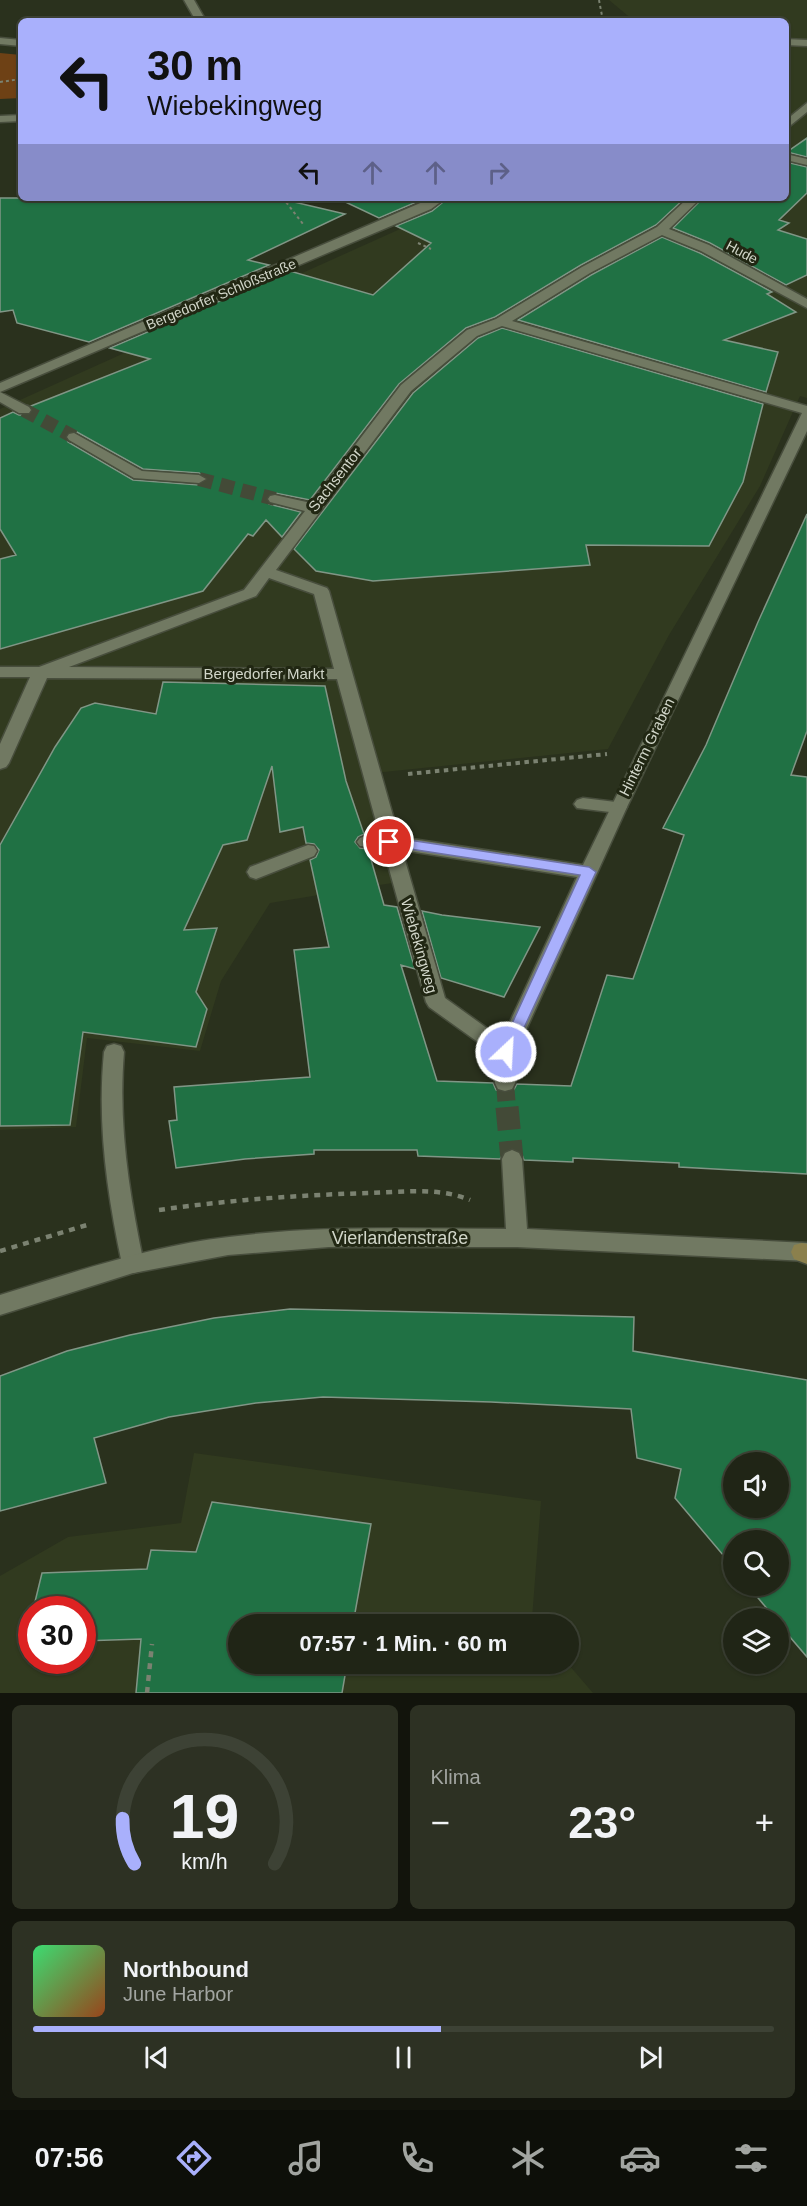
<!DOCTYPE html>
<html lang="de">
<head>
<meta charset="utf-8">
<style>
  :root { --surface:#202516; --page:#2d3123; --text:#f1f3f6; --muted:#a2a5a1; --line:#3d4235; --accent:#a9b0fc }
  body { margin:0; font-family:Helvetica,sans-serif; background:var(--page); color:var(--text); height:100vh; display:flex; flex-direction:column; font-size:22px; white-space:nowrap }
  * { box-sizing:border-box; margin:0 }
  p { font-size:20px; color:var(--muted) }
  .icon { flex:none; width:33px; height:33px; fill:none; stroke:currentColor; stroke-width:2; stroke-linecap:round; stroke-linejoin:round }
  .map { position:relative; height:1693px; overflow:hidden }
  .drawer { display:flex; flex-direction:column; gap:12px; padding:12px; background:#12140c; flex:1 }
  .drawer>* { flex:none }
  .top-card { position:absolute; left:18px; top:18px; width:771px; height:183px; border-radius:9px; box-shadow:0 2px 4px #0004,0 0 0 2px var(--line); background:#a9b0fc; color:#111; overflow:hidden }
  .buttons { position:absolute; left:723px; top:1452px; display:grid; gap:12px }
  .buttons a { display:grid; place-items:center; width:66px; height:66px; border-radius:50%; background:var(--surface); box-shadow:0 2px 4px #0004,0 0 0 2px var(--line); font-size:30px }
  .speed { position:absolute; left:18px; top:1596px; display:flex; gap:12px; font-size:30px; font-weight:700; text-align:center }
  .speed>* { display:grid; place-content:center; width:78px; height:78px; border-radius:50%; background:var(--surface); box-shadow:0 2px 4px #0004,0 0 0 2px var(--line); line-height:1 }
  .speed .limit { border:9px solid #d22; background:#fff; color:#111 }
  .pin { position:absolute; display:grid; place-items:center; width:51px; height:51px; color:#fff; margin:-26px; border:3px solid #fff; border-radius:50%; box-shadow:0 2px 6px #0007 }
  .me { position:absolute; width:66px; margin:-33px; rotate:25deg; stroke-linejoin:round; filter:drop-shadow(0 0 4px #0008) }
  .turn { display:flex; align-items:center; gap:21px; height:126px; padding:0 30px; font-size:27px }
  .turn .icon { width:78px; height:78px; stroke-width:2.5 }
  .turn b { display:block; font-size:42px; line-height:51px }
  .lanes { display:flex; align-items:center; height:57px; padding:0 30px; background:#0003; justify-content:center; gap:30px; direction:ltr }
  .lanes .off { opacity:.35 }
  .big { font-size:45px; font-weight:700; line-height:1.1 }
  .drawer .widget { flex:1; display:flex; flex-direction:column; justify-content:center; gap:9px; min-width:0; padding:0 21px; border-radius:9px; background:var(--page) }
  .drawer .dial { align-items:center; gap:0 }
  .dial svg { height:156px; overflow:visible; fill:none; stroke:var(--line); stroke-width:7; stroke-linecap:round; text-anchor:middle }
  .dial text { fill:var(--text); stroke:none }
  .song { display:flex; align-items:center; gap:18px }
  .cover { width:72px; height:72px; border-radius:9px; background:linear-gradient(135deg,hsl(140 70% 55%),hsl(20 70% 35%)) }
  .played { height:6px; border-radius:3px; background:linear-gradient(90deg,var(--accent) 55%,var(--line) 55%) }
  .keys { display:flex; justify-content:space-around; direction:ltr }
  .heat { display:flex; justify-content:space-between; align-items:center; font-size:33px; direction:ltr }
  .drawer .tiles { flex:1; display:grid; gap:12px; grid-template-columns:1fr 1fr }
  .widget:last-child { grid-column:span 2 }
  .trip { position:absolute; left:228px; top:1614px; width:351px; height:60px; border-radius:30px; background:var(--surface); box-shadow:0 2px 4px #0004,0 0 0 2px var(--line); font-weight:700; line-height:60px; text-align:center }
  .menu { display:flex; height:96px; justify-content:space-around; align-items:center; background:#0d0f09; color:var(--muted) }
  .menu .icon { width:42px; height:42px }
  .menu .selected { color:var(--accent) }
  .menu b { font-size:27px; color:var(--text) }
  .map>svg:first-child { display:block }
  .built { fill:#313a1f; fill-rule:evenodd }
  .green { fill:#6e4115 }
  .building { fill:#207144; stroke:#809686; stroke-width:1.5; fill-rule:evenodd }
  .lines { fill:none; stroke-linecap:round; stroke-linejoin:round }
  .street-tunnel-far2 { stroke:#434a37; stroke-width:14; stroke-dasharray:14 8; stroke-linecap:butt }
  .street-tunnel-far1 { stroke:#434a37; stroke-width:18; stroke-dasharray:18 9; stroke-linecap:butt }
  .street-tunnel { stroke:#434a37; stroke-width:23; stroke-dasharray:23 11; stroke-linecap:butt }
  .lane-casing { stroke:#484e3d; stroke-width:3 }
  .street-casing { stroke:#484e3d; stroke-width:3 }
  .primary-casing { stroke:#484e3d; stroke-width:3 }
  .path-far2 { stroke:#7b8271; stroke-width:2; stroke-dasharray:3 3; stroke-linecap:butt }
  .path-far1 { stroke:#7b8271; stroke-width:4; stroke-dasharray:4.5 4.5; stroke-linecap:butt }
  .path { stroke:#7b8271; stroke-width:4.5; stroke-dasharray:6 6; stroke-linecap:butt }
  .lane { fill:#717962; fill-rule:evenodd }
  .street { fill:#717962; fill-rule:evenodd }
  .primary { fill:#8b804d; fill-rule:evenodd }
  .route { fill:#a9b0fc; stroke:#6e72a4; stroke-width:1.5 }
  .labels { text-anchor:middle; stroke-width:6; stroke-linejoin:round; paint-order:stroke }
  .far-street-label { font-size:14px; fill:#d1d6c9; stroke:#212713 }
  .street-label { font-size:15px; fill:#d1d6c9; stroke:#212713 }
  .near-street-label { font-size:18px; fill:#d1d6c9; stroke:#212713 }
</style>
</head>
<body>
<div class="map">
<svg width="807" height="1693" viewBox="0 0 807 1693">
  <rect width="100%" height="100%" fill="#2a311d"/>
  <path class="built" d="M609,0H807V398L800,396L760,486L669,635L608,749L364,774L392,883L270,903L221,981L200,1051L87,1038L76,1127L0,1130V409L469,198H786V21H628L633,20Z
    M194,1453L541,1501L532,1619L536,1624H238V1664H568L593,1693H0V1576L68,1537L181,1523ZM32,1610H82V1660H32Z"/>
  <path class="green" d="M0,53L21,55V98L0,99Z"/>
  <path class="building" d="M807,138V157L787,152Z
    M786,162L807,167V193L779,220L789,223L778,230L807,239V275L786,285L710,243L673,228L703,198H786Z
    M0,198H277L345,214L248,260L269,265L89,342L17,323L13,310L0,312Z
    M337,198H426L379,218Z
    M448,198H685L656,225L581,265L495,317L466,328L399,384L310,500L275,493L268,495L266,500L269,504L301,512L282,537L266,520L253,536L248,534L203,591L0,649V559L16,555L0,529V418L13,412L19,415H29L33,410L31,406L150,359L110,348L290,271L373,295L431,243L396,226L432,211ZM75,431L143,469L199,473L208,480L199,485L133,480L68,442L65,436L69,432Z
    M662,237L700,253L772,292L767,294L796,312L724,340L778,352L766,392L518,320L591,275Z
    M502,328L763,404L743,482L709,546L586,545L590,565L373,581L316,571L294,549L413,393L478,338Z
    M807,514V731L791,775L807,777V1174L679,1167V1163L573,1158V1162L524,1160L521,1152L513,1148L504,1151L500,1159L418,1156L417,1150H314V1154L245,1159L176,1168L169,1121L177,1120L174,1087L310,1077L294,950L329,947L310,860L316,857L319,850L314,844L306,843L303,827L280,832L272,766L247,840L223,845L184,930L217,928L196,992L207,1009L196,1047L83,1032L70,1125L0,1126V845L55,747L81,708L95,703L156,714L163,682L325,686L346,781L364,834L358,837L355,842L360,848L368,849L384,905L397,907L415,969L401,965L437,1081L493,1083L496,1090L504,1093L513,1091L517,1084L571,1086L607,975L633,979L684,835L663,828L706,745L758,622Z
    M422,911L442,915L540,927L504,997L441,978Z
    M290,1309L634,1317L633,1351L807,1380V1657L778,1623V1618H775L748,1586H778V1540H734V1568L675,1498L681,1469L637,1458L631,1409L491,1402L323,1397L256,1403L169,1417L94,1438L106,1483L0,1511V1376L67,1351L130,1335L214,1318ZM734,1462H778V1508H734Z
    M212,1502L371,1524L353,1624H238V1664H347L342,1693H136L141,1639L82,1641V1610H33L42,1573L147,1569L151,1550L196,1552Z"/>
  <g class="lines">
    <path class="street-tunnel-far2" d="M24,410L74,437
      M199,479L275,499"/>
    <path class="street-tunnel-far1" d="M505,1083L507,1108"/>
    <path class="street-tunnel" d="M507,1107L512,1159"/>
    <defs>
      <path id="lane" d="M583,798L624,803L627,807L624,811L618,813L577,808L574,804L577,800Z
        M366,836L395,838L398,842L395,846L389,848L360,846L357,842L360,838Z
        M308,845L314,846L317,851L314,856L256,879L250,877L247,872L250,867Z
        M114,1044L121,1046L124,1052C118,1124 129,1193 144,1264L141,1271L133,1273L125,1271L122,1264C107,1193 97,1124 104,1052L107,1046Z"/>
      <path id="street" d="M184,0H194L206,21H196Z
        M0,38L21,40V46L0,44Z
        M786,39L807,40V46L786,45Z
        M807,103V112L786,129V120Z
        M21,115V121L0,122V116Z
        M786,154L807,159V165L786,160Z
        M432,198H446L431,209L0,392L29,407L31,410L29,413H19L0,402V383Z
        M688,198H701L669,229L709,245L807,299V308L701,251L662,235L590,273L512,321L807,406V431L627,807L516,1052L515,1083L512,1089L505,1091L498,1089L495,1083L496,1055L429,1007L426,1002L383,847L380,842L381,840L337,679L47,678L9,763L6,767L0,769V744L30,677H0V667H39L244,590L305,511L270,502L268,499L270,496L275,495L311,503L401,385L467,330L496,319L582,267L657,227ZM502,326L802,413L583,865L399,837L329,591L327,588L276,570L411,391L477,336ZM269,578L314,594L334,669L69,667L256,596ZM402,850L577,877L502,1039L445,998Z
        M74,433L142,471L199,475L206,479L199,483L134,478L69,440L67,437L69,434Z
        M512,1150L519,1153L522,1159L527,1229L807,1243V1261L517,1247H329L228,1255L133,1273L0,1315V1295C75,1272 150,1246 229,1237C320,1225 413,1229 506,1229L502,1159L505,1153Z"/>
      <path id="primary" d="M802,1243L807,1244V1264L794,1259L791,1252L794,1245Z"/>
    </defs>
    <use href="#lane" class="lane-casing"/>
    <use href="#street" class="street-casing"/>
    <use href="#primary" class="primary-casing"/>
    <path class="path-far2" d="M599,0L603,21
      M0,82L21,79
      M290,198L286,202L303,224
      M418,243L431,249"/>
    <path class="path-far1" d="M408,774L607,754"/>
    <path class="path" d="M159,1210C229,1200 299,1195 370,1193C403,1192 439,1187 470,1200
      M0,1251L87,1225
      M147,1693L152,1644"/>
    <use href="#lane" class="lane"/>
    <use href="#street" class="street"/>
    <use href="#primary" class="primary"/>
  </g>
  <path class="route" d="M389,837L589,867L596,872L511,1056H501L499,1052L580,875L384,845L382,842L384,838Z"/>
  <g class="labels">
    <g class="far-street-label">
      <text transform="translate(742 252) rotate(28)" y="5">Hude</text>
      <text transform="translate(221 294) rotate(-23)" y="5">Bergedorfer Schloßstraße</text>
    </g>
    <g class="street-label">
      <text transform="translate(335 480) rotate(-52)" y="5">Sachsentor</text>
      <text x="264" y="679">Bergedorfer Markt</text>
      <text transform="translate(647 747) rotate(-64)" y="5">Hinterm Graben</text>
      <text transform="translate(419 946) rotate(74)" y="5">Wiebekingweg</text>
    </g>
    <g class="near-street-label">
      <text x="400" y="1244">Vierlandenstraße</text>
    </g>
  </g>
</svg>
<div class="buttons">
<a><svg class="icon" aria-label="sound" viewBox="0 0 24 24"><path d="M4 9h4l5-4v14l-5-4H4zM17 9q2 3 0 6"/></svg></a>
<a><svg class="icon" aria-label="search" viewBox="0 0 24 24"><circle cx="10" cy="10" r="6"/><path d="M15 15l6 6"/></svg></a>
<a><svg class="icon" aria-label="layers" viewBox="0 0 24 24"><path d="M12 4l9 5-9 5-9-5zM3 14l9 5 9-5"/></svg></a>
</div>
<div class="speed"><div class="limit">30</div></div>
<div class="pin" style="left:389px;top:842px;background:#d93025"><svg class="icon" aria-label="arrive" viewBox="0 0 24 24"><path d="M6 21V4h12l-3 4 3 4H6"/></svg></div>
<svg class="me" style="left:506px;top:1052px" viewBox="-20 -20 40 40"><circle r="17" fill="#a9b0fc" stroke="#fff" stroke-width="3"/><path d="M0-11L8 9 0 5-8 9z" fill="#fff"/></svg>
<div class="trip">07:57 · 1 Min. · 60 m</div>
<div class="top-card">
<div class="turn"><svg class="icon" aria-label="left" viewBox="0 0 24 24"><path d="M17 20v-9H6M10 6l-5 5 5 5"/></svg><div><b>30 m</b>Wiebekingweg</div></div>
<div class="lanes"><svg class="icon" aria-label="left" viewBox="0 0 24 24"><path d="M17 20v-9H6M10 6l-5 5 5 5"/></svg><svg class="icon off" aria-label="ahead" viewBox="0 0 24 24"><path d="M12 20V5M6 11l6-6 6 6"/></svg><svg class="icon off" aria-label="ahead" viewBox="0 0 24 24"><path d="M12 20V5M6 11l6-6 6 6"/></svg><svg class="icon off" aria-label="right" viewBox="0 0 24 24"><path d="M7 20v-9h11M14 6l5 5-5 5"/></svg></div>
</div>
</div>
<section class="drawer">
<div class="tiles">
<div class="widget dial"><svg viewBox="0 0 100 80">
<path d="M14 69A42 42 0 1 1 86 69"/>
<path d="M14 69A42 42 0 0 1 8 46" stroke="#a9b0fc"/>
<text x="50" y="56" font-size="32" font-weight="700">19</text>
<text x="50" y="72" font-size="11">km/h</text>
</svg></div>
<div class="widget"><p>Klima</p>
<div class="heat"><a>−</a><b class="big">23°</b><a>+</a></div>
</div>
<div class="widget">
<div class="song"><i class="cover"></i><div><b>Northbound</b><p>June Harbor</p></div></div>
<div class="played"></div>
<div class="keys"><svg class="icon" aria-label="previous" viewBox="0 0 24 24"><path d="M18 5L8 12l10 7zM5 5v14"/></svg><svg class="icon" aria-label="pause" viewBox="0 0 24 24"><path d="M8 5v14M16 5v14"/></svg><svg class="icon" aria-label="next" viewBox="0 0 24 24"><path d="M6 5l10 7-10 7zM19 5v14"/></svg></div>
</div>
</div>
</section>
<nav class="menu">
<b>07:56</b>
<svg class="icon selected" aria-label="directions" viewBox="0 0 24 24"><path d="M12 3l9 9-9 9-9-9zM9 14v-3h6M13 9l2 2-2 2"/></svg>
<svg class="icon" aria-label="music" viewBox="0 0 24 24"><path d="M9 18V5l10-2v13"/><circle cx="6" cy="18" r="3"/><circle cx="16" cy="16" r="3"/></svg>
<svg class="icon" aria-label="phone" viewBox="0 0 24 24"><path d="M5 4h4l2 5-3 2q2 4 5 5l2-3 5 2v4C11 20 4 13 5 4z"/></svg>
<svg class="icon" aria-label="climate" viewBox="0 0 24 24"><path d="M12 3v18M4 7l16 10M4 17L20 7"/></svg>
<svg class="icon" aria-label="car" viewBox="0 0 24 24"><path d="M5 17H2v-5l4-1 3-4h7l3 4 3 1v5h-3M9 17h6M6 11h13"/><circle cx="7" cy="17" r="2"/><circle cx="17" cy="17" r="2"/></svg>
<svg class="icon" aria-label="filters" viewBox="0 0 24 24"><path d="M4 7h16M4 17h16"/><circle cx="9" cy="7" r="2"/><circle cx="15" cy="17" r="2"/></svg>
</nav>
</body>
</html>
